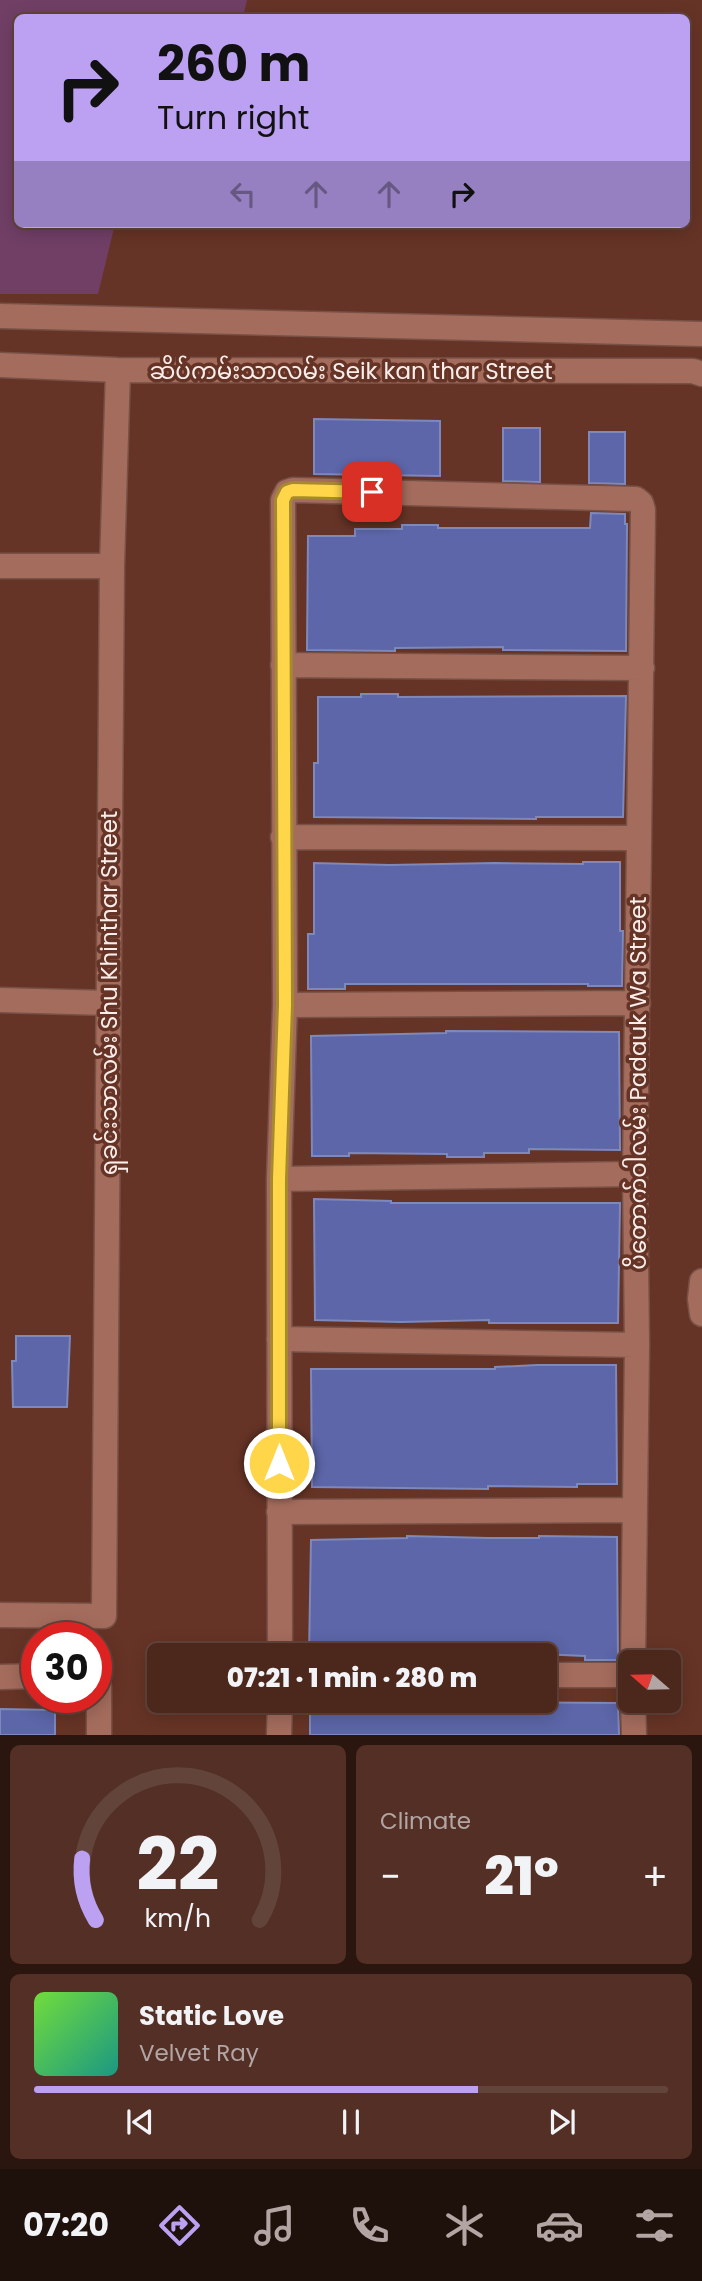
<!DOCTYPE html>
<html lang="en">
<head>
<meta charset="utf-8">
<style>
  :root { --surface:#4c271c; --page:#532f25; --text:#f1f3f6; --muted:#b2a5a3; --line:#63443b; --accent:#bca0f2 }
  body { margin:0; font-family:Poppins,"Noto Sans Myanmar",sans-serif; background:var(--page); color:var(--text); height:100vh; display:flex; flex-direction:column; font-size:26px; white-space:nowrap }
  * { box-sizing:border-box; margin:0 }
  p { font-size:23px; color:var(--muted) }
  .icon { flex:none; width:38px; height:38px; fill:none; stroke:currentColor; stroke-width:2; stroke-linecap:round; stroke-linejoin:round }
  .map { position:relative; height:1735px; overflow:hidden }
  .details { display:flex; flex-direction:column; gap:10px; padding:10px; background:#2a150f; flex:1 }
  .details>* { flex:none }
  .top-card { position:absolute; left:14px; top:14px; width:676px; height:214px; border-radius:10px; box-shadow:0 4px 18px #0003,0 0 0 2px var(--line); background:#bca0f2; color:#111; overflow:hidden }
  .needle { width:46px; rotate:290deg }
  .fabs { position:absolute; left:618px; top:1650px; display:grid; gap:14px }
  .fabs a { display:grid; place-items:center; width:63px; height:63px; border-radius:10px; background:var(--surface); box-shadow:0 4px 18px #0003,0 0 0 2px var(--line); font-size:35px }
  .speed { position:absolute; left:21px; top:1622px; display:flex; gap:14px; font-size:35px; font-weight:700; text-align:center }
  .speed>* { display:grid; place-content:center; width:91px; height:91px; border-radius:50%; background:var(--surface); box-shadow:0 4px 18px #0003,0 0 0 2px var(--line); line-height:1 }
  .speed .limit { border:10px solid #d22; background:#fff; color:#111 }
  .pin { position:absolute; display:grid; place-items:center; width:60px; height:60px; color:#fff; margin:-30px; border-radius:14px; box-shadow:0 4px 10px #0006 }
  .me { position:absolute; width:77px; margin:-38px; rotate:0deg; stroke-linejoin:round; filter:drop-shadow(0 0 5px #0008) }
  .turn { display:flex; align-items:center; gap:24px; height:147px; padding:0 28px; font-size:32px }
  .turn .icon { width:91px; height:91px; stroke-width:2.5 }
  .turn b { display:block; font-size:49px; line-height:60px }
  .lanes { display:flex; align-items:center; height:66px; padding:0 28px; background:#0003; justify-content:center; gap:35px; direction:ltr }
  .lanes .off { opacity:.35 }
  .big { font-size:52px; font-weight:800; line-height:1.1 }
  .details .widget { flex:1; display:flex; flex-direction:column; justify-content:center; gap:10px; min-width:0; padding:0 24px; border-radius:10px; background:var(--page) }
  .details .dial { align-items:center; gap:0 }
  .dial svg { height:182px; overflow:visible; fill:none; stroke:var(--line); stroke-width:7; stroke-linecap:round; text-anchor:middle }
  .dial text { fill:var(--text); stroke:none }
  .song { display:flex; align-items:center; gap:21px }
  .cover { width:84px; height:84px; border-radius:10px; background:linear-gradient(135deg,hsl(100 70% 55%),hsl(170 70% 35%)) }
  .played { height:7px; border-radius:4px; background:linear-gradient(90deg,var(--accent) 70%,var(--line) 70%) }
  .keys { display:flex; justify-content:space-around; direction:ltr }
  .heat { display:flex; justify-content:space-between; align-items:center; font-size:38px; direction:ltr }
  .details .tiles { flex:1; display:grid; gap:10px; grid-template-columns:1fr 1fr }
  .widget:last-child { grid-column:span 2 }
  .trip { position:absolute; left:147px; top:1643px; width:410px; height:70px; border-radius:10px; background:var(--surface); box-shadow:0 4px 18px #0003,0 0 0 2px var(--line); font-weight:800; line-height:70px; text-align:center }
  .dock { display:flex; height:112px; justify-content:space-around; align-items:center; background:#1e100b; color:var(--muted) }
  .dock .icon { width:49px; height:49px }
  .dock .current { color:var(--accent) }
  .dock b { font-size:32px; color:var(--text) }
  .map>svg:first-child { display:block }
  .green { fill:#713f66 }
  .building { fill:#5c66a8; stroke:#7e88ba; stroke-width:2 }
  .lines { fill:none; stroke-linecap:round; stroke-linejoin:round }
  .street-casing { stroke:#775046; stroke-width:27 }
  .street { stroke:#a46c5d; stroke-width:24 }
  .route-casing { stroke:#a68a30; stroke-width:18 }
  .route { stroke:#ffd54a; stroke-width:12 }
  .labels { text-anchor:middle; stroke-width:7; stroke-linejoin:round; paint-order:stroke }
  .street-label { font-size:23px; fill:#fbeeea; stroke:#663426 }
</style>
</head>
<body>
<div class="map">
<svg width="702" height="1735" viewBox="0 0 702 1735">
  <rect width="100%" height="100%" fill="#663426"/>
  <path class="green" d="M0,0H247L243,17L18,18V224H115L98,294H0Z"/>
  <path class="building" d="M314,419L440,421V476L314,474Z
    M503,428H540V482L503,481Z
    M589,432H625V484L589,483Z
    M591,513L625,514V524H627L626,651L503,650V647L395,648V651L307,650L308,536H355V529H402V525H438V528H590Z
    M361,694H398V697L626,696L623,817H536V819L314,817V763H318V697H361Z
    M583,862H620V931H623L622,986H588V984H345V989H308V934H314V863L389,865L495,863L583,864Z
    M446,1031L619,1032L620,1150L529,1149V1153H484V1157H447V1154L349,1153V1156H312L311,1036L446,1033Z
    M314,1199L391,1201V1203H620L618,1323H489V1320L401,1322L315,1320Z
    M16,1336H70L67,1407H13L12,1361H16Z
    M537,1365H616L617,1484H577V1487L488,1486V1489L312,1487L311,1369H495V1367Z
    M407,1536L488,1538H539V1536L617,1537L618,1660H585V1656L539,1654L309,1656L311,1540L407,1538Z
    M355,1701L618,1703L619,1735H310V1706H355Z
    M0,1709L55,1710V1735H0Z"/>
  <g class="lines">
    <defs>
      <path id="street" d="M0,316L702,334
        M0,365L118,370L693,371L702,374
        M0,566H112
        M283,665L642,668
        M283,837L639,838
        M0,1000L108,1003
        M285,1005L638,1003
        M279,1179L635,1174
        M702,1281L700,1299L702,1314
        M279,1339L637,1345
        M279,1512L633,1510
        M0,1615L104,1616L112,566L118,370
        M280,1656L279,1179L285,1005L283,500L287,492L293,490L636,499L641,503L643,510L635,1174L637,1345L633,1662
        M544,1675H630
        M0,1677L37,1676
        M96,1684L99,1687V1735
        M633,1701L634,1735
        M279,1735L280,1701"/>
    </defs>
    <use href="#street" class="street-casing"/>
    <use href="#street" class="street"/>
  </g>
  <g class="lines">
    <defs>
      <path id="route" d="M279,1463V1179L285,1005L283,500L287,492L293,490L372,492"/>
    </defs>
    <use href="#route" class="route-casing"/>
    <use href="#route" class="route"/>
  </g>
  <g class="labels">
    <g class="street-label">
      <text x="351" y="379">ဆိပ်ကမ်းသာလမ်း Seik kan thar Street</text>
      <text transform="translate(109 993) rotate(-90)" y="8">ရှခင်းသာလမ်း Shu Khinthar Street</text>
      <text transform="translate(638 1083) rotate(-90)" y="8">ပိတောက်ဝါလမ်း Padauk Wa Street</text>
    </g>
  </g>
</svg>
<div class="fabs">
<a><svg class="needle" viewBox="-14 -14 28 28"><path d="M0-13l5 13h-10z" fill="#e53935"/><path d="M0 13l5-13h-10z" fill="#b2a5a3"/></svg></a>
</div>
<div class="speed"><div class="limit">30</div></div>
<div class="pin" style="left:372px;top:492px;background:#d93025"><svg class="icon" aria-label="arrive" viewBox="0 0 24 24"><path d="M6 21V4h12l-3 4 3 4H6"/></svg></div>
<svg class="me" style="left:279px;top:1463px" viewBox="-20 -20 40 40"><circle r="17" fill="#ffd54a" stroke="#fff" stroke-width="3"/><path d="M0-11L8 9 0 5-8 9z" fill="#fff"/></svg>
<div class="trip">07:21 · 1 min · 280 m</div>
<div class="top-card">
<div class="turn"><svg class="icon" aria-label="right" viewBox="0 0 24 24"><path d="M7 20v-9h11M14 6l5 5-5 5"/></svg><div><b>260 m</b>Turn right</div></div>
<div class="lanes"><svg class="icon off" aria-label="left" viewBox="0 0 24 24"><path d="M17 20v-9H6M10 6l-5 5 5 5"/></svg><svg class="icon off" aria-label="ahead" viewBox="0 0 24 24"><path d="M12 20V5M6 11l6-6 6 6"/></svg><svg class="icon off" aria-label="ahead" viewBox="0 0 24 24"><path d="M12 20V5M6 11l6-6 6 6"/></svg><svg class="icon" aria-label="right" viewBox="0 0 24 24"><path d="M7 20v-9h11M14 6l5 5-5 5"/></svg></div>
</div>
</div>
<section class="details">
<div class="tiles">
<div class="widget dial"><svg viewBox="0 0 100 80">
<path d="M14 69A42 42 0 1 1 86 69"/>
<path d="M14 69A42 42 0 0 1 8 42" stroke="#bca0f2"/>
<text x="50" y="56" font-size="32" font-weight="700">22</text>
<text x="50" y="72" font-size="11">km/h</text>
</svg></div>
<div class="widget"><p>Climate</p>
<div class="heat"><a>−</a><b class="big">21°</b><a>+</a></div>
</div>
<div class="widget">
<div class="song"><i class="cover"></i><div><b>Static Love</b><p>Velvet Ray</p></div></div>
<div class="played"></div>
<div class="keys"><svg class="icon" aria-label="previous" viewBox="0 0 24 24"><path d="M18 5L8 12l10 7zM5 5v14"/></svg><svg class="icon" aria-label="pause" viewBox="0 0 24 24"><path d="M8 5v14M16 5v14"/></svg><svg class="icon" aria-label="next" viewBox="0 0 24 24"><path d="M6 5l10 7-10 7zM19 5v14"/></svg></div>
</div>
</div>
</section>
<nav class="dock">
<b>07:20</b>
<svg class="icon current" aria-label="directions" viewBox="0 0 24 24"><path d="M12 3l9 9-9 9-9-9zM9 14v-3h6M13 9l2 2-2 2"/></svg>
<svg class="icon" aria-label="music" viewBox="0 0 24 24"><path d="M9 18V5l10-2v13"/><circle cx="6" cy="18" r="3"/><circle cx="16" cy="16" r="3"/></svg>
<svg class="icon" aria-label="phone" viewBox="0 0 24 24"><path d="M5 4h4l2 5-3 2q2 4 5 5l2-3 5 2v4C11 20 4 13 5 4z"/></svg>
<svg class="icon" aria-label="climate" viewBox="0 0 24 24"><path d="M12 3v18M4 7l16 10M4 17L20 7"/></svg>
<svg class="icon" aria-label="car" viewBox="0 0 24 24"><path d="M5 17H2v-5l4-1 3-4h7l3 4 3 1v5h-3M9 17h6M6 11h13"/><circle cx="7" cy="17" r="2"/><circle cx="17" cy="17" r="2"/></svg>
<svg class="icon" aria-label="filters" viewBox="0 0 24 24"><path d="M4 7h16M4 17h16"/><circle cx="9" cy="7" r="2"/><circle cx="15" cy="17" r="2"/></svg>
</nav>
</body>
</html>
